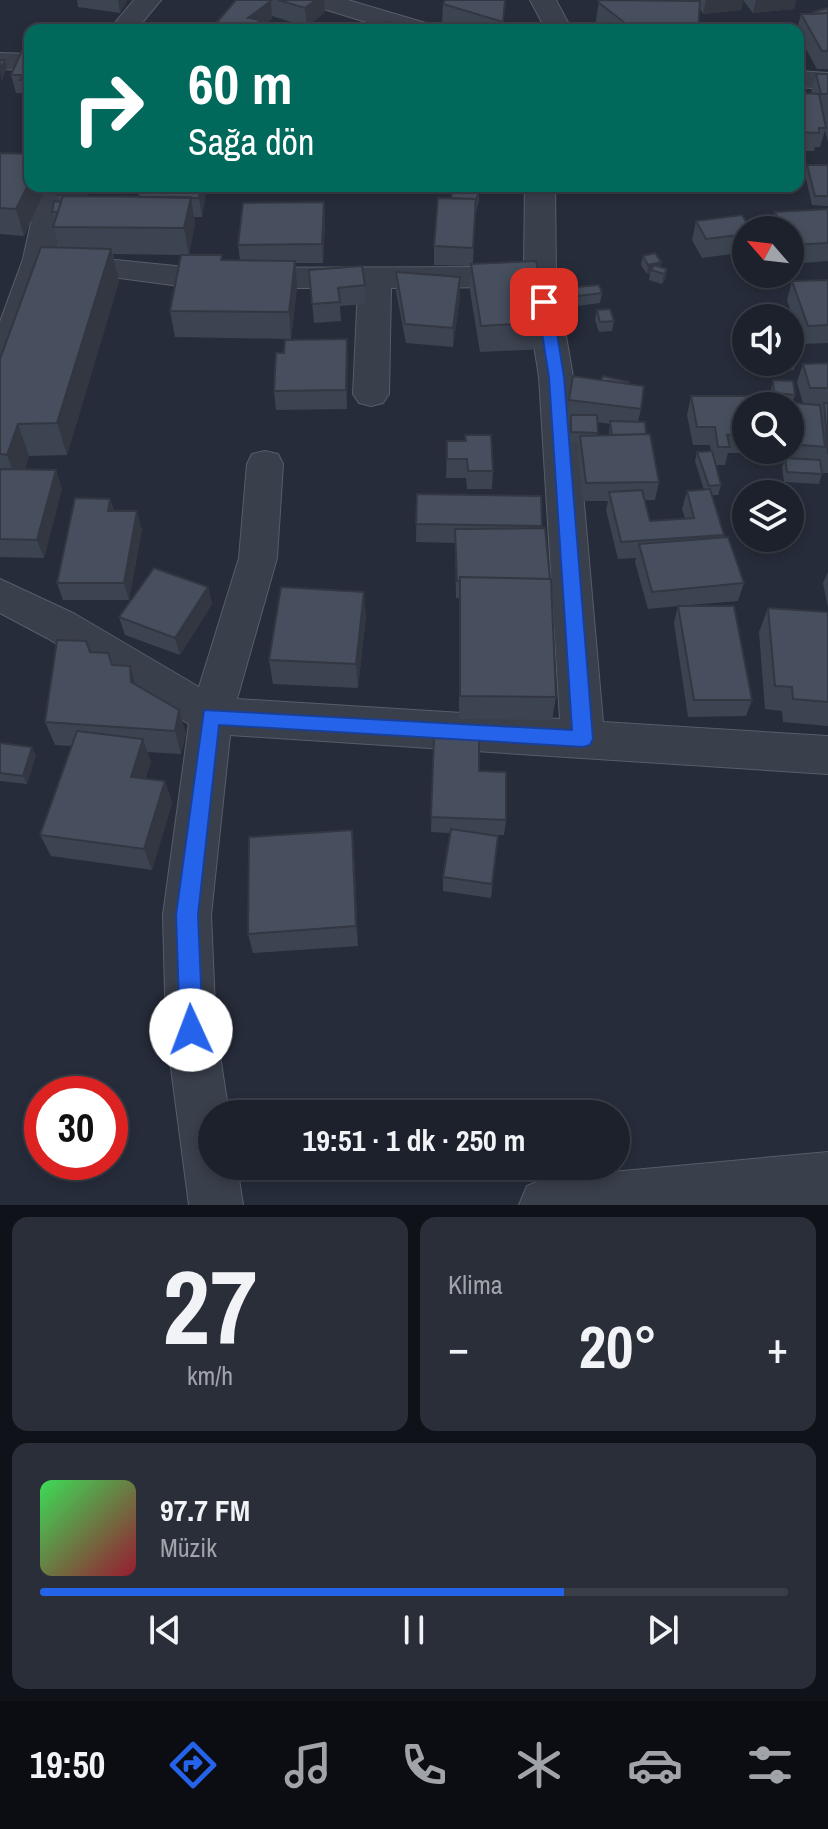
<!DOCTYPE html>
<html lang="tr">
<head>
<meta charset="utf-8">
<style>
  :root { --surface:#1c212c; --page:#292e38; --text:#f1f3f6; --muted:#a0a3a9; --line:#3a3e48; --accent:#2563eb }
  body { margin:0; font-family:"Archivo Narrow",sans-serif; background:var(--page); color:var(--text); height:100vh; display:flex; flex-direction:column; font-size:30px; white-space:nowrap }
  * { box-sizing:border-box; margin:0 }
  p { font-size:26px; color:var(--muted) }
  .icon { flex:none; width:44px; height:44px; fill:none; stroke:currentColor; stroke-width:2; stroke-linecap:round; stroke-linejoin:round }
  .map { position:relative; height:1205px; overflow:hidden }
  .panel { display:flex; flex-direction:column; gap:12px; padding:12px; background:#0f1218; flex:1 }
  .panel>* { flex:none }
  .hud { position:absolute; left:24px; top:24px; width:780px; height:168px; border-radius:16px; box-shadow:0 4px 12px #0003,0 0 0 2px var(--line); background:#00695c; color:#fff; overflow:hidden }
  .needle { width:52px; rotate:298deg }
  .buttons { position:absolute; left:732px; top:216px; display:grid; gap:16px }
  .buttons a { display:grid; place-items:center; width:72px; height:72px; border-radius:50%; background:var(--surface); box-shadow:0 4px 12px #0003,0 0 0 2px var(--line); font-size:40px }
  .speed { position:absolute; left:24px; top:1076px; display:flex; gap:16px; font-size:40px; font-weight:700; text-align:center }
  .speed>* { display:grid; place-content:center; width:104px; height:104px; border-radius:50%; background:var(--surface); box-shadow:0 4px 12px #0003,0 0 0 2px var(--line); line-height:1 }
  .speed .limit { border:12px solid #d22; background:#fff; color:#111 }
  .pin { position:absolute; display:grid; place-items:center; width:68px; height:68px; color:#fff; margin:-34px; border-radius:16px; box-shadow:0 4px 12px #0006 }
  .me { position:absolute; width:88px; margin:-44px; rotate:358deg; stroke-linejoin:round; filter:drop-shadow(0 0 6px #0008) }
  .turn { display:flex; align-items:center; gap:28px; height:168px; padding:0 32px; font-size:36px }
  .turn .icon { width:104px; height:104px; stroke-width:2.5 }
  .turn b { display:block; font-size:56px; line-height:68px }
  .big { font-size:60px; font-weight:700; line-height:1.1 }
  .panel .widget { flex:1; display:flex; flex-direction:column; justify-content:center; gap:12px; min-width:0; padding:0 28px; border-radius:16px; background:var(--page) }
  .panel .dial { align-items:center; gap:0 }
  .dial b { font-size:104px; line-height:1 }
  .song { display:flex; align-items:center; gap:24px }
  .cover { width:96px; height:96px; border-radius:12px; background:linear-gradient(135deg,hsl(130 70% 55%),hsl(350 70% 35%)) }
  .played { height:8px; border-radius:4px; background:linear-gradient(90deg,var(--accent) 70%,var(--line) 70%) }
  .keys { display:flex; justify-content:space-around; direction:ltr }
  .heat { display:flex; justify-content:space-between; align-items:center; font-size:44px; direction:ltr }
  .panel .tiles { flex:1; display:grid; gap:12px; grid-template-columns:1fr 1fr }
  .widget:last-child { grid-column:span 2 }
  .trip { position:absolute; left:198px; top:1100px; width:432px; height:80px; border-radius:40px; background:var(--surface); box-shadow:0 4px 12px #0003,0 0 0 2px var(--line); font-weight:700; line-height:80px; text-align:center }
  .menu { display:flex; height:128px; justify-content:space-around; align-items:center; background:#0b0d12; color:var(--muted) }
  .menu .icon { width:56px; height:56px }
  .menu .active { color:var(--accent) }
  .menu b { font-size:36px; color:var(--text) }
  .map>svg:first-child { display:block }
  .lines { fill:none; stroke-linecap:round; stroke-linejoin:round }
  .minor-casing { stroke:#575d69; stroke-width:2 }
  .minor { fill:#393f4b; fill-rule:evenodd }
  .wall { fill:#3d4451; fill-rule:evenodd }
  .shaded-wall { fill:#323742 }
  .building { fill:#474f5e; stroke:#323742; stroke-width:2 }
  .route { fill:#2563eb; stroke:#184099; stroke-width:2 }
</style>
</head>
<body>
<div class="map">
<svg width="828" height="1205" viewBox="0 0 828 1205">
  <rect width="100%" height="100%" fill="#262c3a"/>
  <g class="lines">
    <defs>
      <path id="minor" d="M134,0H161L136,30H109Z
        M307,0H348L429,24L433,30H392L311,5Z
        M530,0H556L572,30H546Z
        M0,53L30,54V70L0,69Z
        M798,71L828,73V89L798,87Z
        M39,186H69L56,254L195,268L524,267L525,186H555L556,277L573,377L603,722L828,736V774L230,735L211,915L216,1030L229,1114H212V1166H237L243,1205H189L166,1030L163,915L189,724L47,638L0,613V579L75,614L199,687L239,558L247,464L252,454L265,451L278,454L283,464L277,558L237,699L560,719L539,377L525,287L391,288L389,394L383,403L371,406L359,403L353,394L358,288H195L52,269L17,369L12,377L0,381V322L23,259Z
        M828,1152V1205H519L527,1186L546,1178Z"/>
    </defs>
    <use href="#minor" class="minor-casing"/>
    <use href="#minor" class="minor"/>
  </g>
  <path class="wall" d="M77,0H127L120,13L78,7Z
    M236,0H324L325,12L307,27L272,16V19L260,28L261,30H218L217,22Z
    M505,0L503,30H468L442,23L443,4Z
    M599,0H743L741,10L703,14L700,9L698,30H598L595,27Z
    M743,0H796L794,9L753,13Z
    M828,8V69H817L798,35L797,30L801,14H813Z
    M30,51V99H25L24,93H16L11,75Z
    M816,74H828V142L825,130L820,147H815L814,151H798V93H811Z
    M0,153L30,186H47L24,236L0,234Z
    M807,165H828V206L812,205L805,174Z
    M60,186H89L87,191V196L138,197L207,186L202,217H194L195,224L189,255L223,260H240L238,245L325,221L323,263H295L297,287L291,339L175,337L170,311L181,255L113,254L119,281L67,455L29,456L25,469L62,488L44,558L0,557V359L59,247L53,227L55,221L52,212L59,201L57,195Z
    M479,190V200L475,216L473,264L548,322L545,349L480,352L470,291L471,266L434,265V246L451,198Z
    M828,209V261L790,264V230H770L775,212Z
    M696,221L746,230V252L702,258L692,240Z
    M643,256L661,262L660,266L666,278L662,284L649,280L650,274H647L641,265Z
    M309,270L365,285V304L340,306L341,321L314,323Z
    M396,272L460,296L453,347L406,343L396,291Z
    M828,280V343L802,344L787,300L792,281Z
    M575,287L602,293L600,303L577,306L573,297Z
    M549,302L565,321L564,331H551L548,312Z
    M597,310L614,321L612,331L599,332L595,320Z
    M347,339V409L276,410L274,391L284,353Z
    M797,361L794,370L779,372L774,362Z
    M828,363V473H822L819,484L784,482L782,467L784,462H778L777,450H790V406H779L780,403H772L771,390L773,380L795,395L792,403L803,404L797,382L803,364Z
    M573,376L628,384L641,409L638,422L646,434L659,482L655,500H645L650,521L685,518L682,509L687,491L704,490L695,461L697,452L711,451L710,445H693L687,415L691,396L746,406V445L744,453H728L725,465H716L721,485L718,495H712L724,535L723,537L744,583L738,601L679,606L752,700L746,716L688,717L674,623L678,606L648,609L635,562L636,558L618,559L606,510L608,501H583L577,454L579,442H570V419L567,418ZM597,422L610,424L609,435L597,436Z
    M447,441L493,471L492,489H467L466,478H446Z
    M417,494L542,526L556,697L552,720L459,719V598H456L455,543L416,542Z
    M110,499L114,511L142,529L129,600H63L57,583Z
    M828,572V608L823,583Z
    M208,587L212,604L180,655L125,635L119,617Z
    M768,608L828,612V726L783,722L782,711L765,709L759,632Z
    M366,616L358,688L273,684L269,660Z
    M90,652L112,665L136,685L186,733L181,754L147,752L151,762L145,779L165,781L172,803L152,870L51,856L40,835L72,746L55,745L45,722Z
    M434,738L479,771L506,820L504,835H492L498,836L491,898L443,891V877L450,833L431,832Z
    M0,743L36,755L27,784L0,781Z
    M354,851L358,946L253,953L248,934Z"/>
  <path class="shaded-wall" d="M118,0H127L120,13Z
    M316,0H324L325,12L307,27L305,8Z
    M706,0H743L741,10L703,14Z
    M756,0H796L794,9L753,13Z
    M271,1L272,19L260,28L261,30H250L248,18Z
    M5,60L7,69L1,82L0,69Z
    M30,181V186H47L24,236L16,209Z
    M85,186L88,195L85,204L83,195Z
    M201,186H207L202,217L199,198Z
    M191,197L195,224L189,255L184,228Z
    M324,202L325,221L323,263L322,244Z
    M111,249L119,281L67,455L57,423Z
    M295,261L297,287L291,339L289,312Z
    M661,262L659,272L651,270L650,274H647L648,265Z
    M667,269L666,278L662,284L664,274Z
    M460,277V296L453,347V328Z
    M347,339L348,358L347,409L346,390Z
    M18,424L29,456L19,487L7,455Z
    M56,470L62,488L44,558L37,540Z
    M110,499L115,517L108,511Z
    M137,511L142,529L129,600L124,583Z
    M208,587L212,604L180,655L175,638Z
    M364,592L366,616L358,688L356,664Z
    M130,666L137,690L131,682Z
    M179,710L186,733L181,754L175,731Z
    M143,739L151,762L139,799L131,777Z
    M32,747L36,755L27,784L23,776Z
    M165,781L172,803L152,870L144,849Z
    M352,830L354,851L358,946L356,926Z"/>
  <path class="building" d="M236,0H266L271,1L248,18L260,20L251,30H249L217,22Z
    M278,0H316L305,8Z
    M445,0H505L503,22L443,4Z
    M599,0L700,1L698,30H634L598,2Z
    M828,8V13L814,14L813,12Z
    M828,13V51H822L801,14Z
    M385,22L433,28L432,30H381Z
    M22,50L30,51V81L20,80L23,75H11Z
    M0,60H5L0,69Z
    M816,74H828V94H821Z
    M798,93L819,94L826,128H819V133L798,132Z
    M0,153L30,154V181L16,209L0,208Z
    M807,165H828V196H815Z
    M60,186H85L83,195H57Z
    M140,186H201L199,198L138,197Z
    M453,187L479,190L475,206L476,199L451,198Z
    M63,196L191,197L184,228L53,227Z
    M438,198L476,199L473,248L434,246Z
    M54,201L61,202L58,212H52Z
    M324,202L322,244L238,245L243,203Z
    M828,209V243L790,245V230H783L775,212Z
    M742,215L751,230H746V234L706,239L696,221Z
    M41,247L111,249L57,423L18,424L7,455L0,454V359Z
    M655,253L661,262L648,265L643,256Z
    M181,255H222L221,260L295,261L289,312L170,311Z
    M536,261L548,322L481,326L471,264Z
    M654,265L667,269L664,274L651,270Z
    M362,266L365,285L338,288L340,302L312,304L309,270Z
    M396,272L460,277L453,328L405,324Z
    M828,280V325L808,326L792,281Z
    M599,285L602,293L578,296L575,287Z
    M549,302H562L565,321L552,322Z
    M610,309L614,321L600,322L597,310Z
    M347,339L346,390L274,391L276,353H284L285,340Z
    M790,346L797,361L790,362Z
    M828,363V388H810L803,364Z
    M573,376L644,386L641,409L569,400Z
    M603,376L629,382L628,384L601,380Z
    M773,380L793,381L795,395L774,393Z
    M691,396H759L762,406H746V434L727,435L730,447H718L715,427H697Z
    M781,402L820,405L825,447L790,444V406H781Z
    M824,403H828V454Z
    M571,415H597L598,433L571,432Z
    M610,421L645,422L646,434L612,435Z
    M650,434L659,482L586,483L580,436Z
    M465,435H491L493,471H468L467,459H447V441H466Z
    M712,451L721,485L709,486L697,452Z
    M785,458L820,460L822,474L787,472Z
    M0,469L56,470L37,540L0,539Z
    M710,489L724,535L621,542L609,492L642,490L650,521L694,518L687,491Z
    M417,494L541,496L542,526L416,524Z
    M75,498L110,499L108,511H137L124,583H57Z
    M545,528L550,579L460,577V581H457L455,529Z
    M728,537L744,583L652,592L639,544Z
    M154,568L208,587L175,638L119,617Z
    M460,577L551,579L556,697L460,696Z
    M281,587L364,592L356,664L269,660Z
    M678,606H734L752,700H694Z
    M768,608L828,612V702L793,699L792,687L775,686Z
    M57,640L86,641L90,652L108,653L112,665L130,666L131,682L179,710L175,731L45,722Z
    M77,731L143,739L131,777L165,781L144,849L40,835Z
    M434,738L479,739V771L506,772V820L431,817Z
    M0,743L32,747L23,776L0,773Z
    M451,829L498,836L492,884L443,877Z
    M352,830L356,926L248,934L249,837Z"/>
  <path class="route" d="M544,297L552,302L564,377L593,739L590,745L583,747L219,725L198,915L203,1030L199,1038L191,1041L183,1038L180,1030L176,915L204,710L572,730L549,377L537,302Z"/>
</svg>
<div class="buttons">
<a><svg class="needle" viewBox="-14 -14 28 28"><path d="M0-13l5 13h-10z" fill="#e53935"/><path d="M0 13l5-13h-10z" fill="#a0a3a9"/></svg></a>
<a><svg class="icon" aria-label="sound" viewBox="0 0 24 24"><path d="M4 9h4l5-4v14l-5-4H4zM17 9q2 3 0 6"/></svg></a>
<a><svg class="icon" aria-label="search" viewBox="0 0 24 24"><circle cx="10" cy="10" r="6"/><path d="M15 15l6 6"/></svg></a>
<a><svg class="icon" aria-label="layers" viewBox="0 0 24 24"><path d="M12 4l9 5-9 5-9-5zM3 14l9 5 9-5"/></svg></a>
</div>
<div class="speed"><div class="limit">30</div></div>
<div class="pin" style="left:544px;top:302px;background:#d93025"><svg class="icon" aria-label="arrive" viewBox="0 0 24 24"><path d="M6 21V4h12l-3 4 3 4H6"/></svg></div>
<svg class="me" style="left:191px;top:1030px" viewBox="-20 -20 40 40"><circle r="19" fill="#fff"/><path d="M0-13L10 11 0 6-10 11z" fill="#2563eb"/></svg>
<div class="trip">19:51 · 1 dk · 250 m</div>
<div class="hud">
<div class="turn"><svg class="icon" aria-label="right" viewBox="0 0 24 24"><path d="M7 20v-9h11M14 6l5 5-5 5"/></svg><div><b>60 m</b>Sağa dön</div></div>
</div>
</div>
<section class="panel">
<div class="tiles">
<div class="widget dial"><b>27</b><p>km/h</p></div>
<div class="widget"><p>Klima</p>
<div class="heat"><a>−</a><b class="big">20°</b><a>+</a></div>
</div>
<div class="widget">
<div class="song"><i class="cover"></i><div><b>97.7 FM</b><p>Müzik</p></div></div>
<div class="played"></div>
<div class="keys"><svg class="icon" aria-label="previous" viewBox="0 0 24 24"><path d="M18 5L8 12l10 7zM5 5v14"/></svg><svg class="icon" aria-label="pause" viewBox="0 0 24 24"><path d="M8 5v14M16 5v14"/></svg><svg class="icon" aria-label="next" viewBox="0 0 24 24"><path d="M6 5l10 7-10 7zM19 5v14"/></svg></div>
</div>
</div>
</section>
<nav class="menu">
<b>19:50</b>
<svg class="icon active" aria-label="directions" viewBox="0 0 24 24"><path d="M12 3l9 9-9 9-9-9zM9 14v-3h6M13 9l2 2-2 2"/></svg>
<svg class="icon" aria-label="music" viewBox="0 0 24 24"><path d="M9 18V5l10-2v13"/><circle cx="6" cy="18" r="3"/><circle cx="16" cy="16" r="3"/></svg>
<svg class="icon" aria-label="phone" viewBox="0 0 24 24"><path d="M5 4h4l2 5-3 2q2 4 5 5l2-3 5 2v4C11 20 4 13 5 4z"/></svg>
<svg class="icon" aria-label="climate" viewBox="0 0 24 24"><path d="M12 3v18M4 7l16 10M4 17L20 7"/></svg>
<svg class="icon" aria-label="car" viewBox="0 0 24 24"><path d="M5 17H2v-5l4-1 3-4h7l3 4 3 1v5h-3M9 17h6M6 11h13"/><circle cx="7" cy="17" r="2"/><circle cx="17" cy="17" r="2"/></svg>
<svg class="icon" aria-label="filters" viewBox="0 0 24 24"><path d="M4 7h16M4 17h16"/><circle cx="9" cy="7" r="2"/><circle cx="15" cy="17" r="2"/></svg>
</nav>
</body>
</html>
